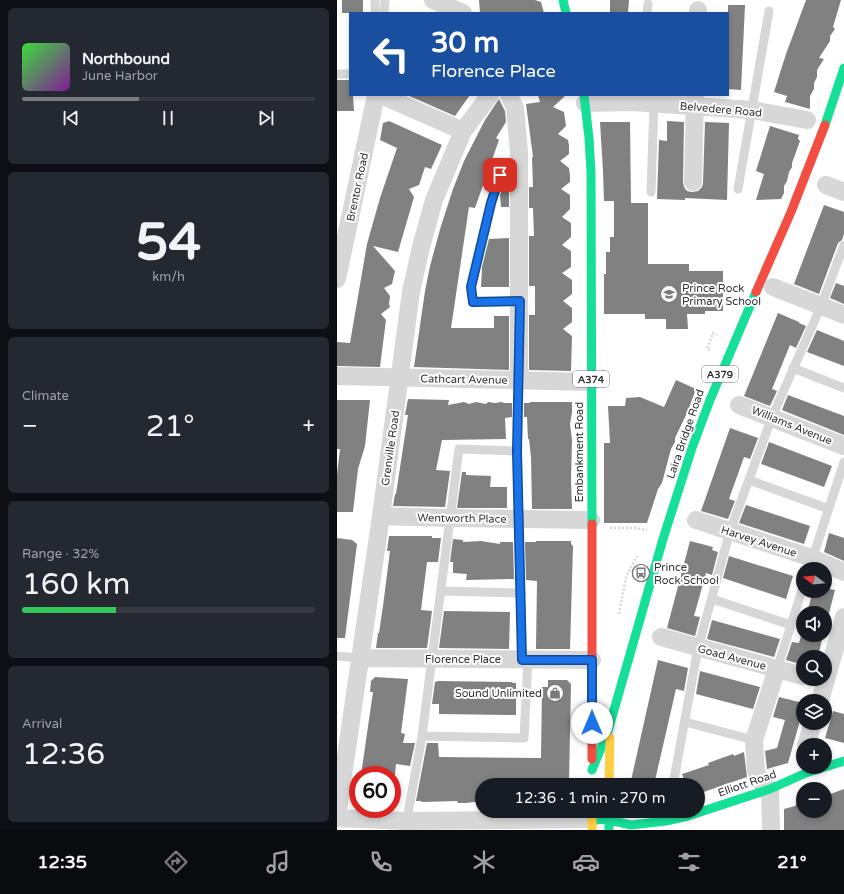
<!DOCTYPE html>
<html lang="en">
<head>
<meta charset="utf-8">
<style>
  :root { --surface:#171b24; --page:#242831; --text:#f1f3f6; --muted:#9ea1a6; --line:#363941; --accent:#7a7a7a }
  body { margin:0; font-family:"Varela Round",sans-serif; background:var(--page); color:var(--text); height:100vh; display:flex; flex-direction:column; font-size:15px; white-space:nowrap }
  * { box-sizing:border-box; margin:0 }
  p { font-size:13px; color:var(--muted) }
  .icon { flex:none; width:22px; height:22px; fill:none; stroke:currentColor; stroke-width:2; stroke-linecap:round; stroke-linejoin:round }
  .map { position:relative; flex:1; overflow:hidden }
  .panel { display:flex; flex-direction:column; gap:8px; padding:8px; background:#0d0f14; width:337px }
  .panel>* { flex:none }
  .top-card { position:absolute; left:12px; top:12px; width:380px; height:84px; border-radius:0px; box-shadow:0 2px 6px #0003; background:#1a4fa0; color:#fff; overflow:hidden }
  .needle { width:26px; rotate:286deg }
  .buttons { position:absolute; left:459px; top:562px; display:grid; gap:8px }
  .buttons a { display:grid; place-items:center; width:36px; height:36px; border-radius:50%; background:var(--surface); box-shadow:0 2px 6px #0003; font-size:20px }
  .speed { position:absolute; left:12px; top:766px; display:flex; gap:8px; font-size:20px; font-weight:700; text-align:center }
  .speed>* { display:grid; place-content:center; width:52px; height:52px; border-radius:50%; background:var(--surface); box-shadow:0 2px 6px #0003; line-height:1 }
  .speed .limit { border:6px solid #d22; background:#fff; color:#111 }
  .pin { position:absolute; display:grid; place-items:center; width:34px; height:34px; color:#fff; margin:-17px; border-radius:8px; box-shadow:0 2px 6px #0006 }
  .me { position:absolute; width:44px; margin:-22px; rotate:0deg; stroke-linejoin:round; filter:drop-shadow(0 0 3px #0008) }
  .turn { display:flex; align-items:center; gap:14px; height:84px; padding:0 16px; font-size:18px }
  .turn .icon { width:52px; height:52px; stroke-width:2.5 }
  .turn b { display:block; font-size:28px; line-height:34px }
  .big { font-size:30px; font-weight:600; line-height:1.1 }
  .panel .card { flex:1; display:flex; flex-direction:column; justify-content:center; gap:6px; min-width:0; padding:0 14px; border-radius:6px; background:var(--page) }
  .panel .dial { align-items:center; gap:0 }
  .dial b { font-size:52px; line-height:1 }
  .song { display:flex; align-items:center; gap:12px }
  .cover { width:48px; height:48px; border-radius:6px; background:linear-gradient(135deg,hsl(120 70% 55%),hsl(290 70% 35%)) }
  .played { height:4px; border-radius:2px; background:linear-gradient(90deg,var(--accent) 40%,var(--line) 40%) }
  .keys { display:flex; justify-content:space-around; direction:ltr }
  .heat { display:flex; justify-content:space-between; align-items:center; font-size:22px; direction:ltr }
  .charge { height:6px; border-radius:3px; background:linear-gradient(90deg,#34c759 32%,var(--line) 0) }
  .trip { position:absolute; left:138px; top:778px; width:230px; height:40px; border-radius:20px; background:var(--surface); box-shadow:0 2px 6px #0003; font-weight:600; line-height:40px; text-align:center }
  .tabs { display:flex; height:64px; justify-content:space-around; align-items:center; background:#090b0e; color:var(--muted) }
  .tabs .icon { width:28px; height:28px }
  .tabs .selected { color:var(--accent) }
  .tabs b { font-size:18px; color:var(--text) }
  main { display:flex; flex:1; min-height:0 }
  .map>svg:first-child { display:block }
  .building { fill:#818181 }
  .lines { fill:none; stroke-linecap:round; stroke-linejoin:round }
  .path { stroke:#d6d6d6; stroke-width:2.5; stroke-dasharray:2 2; stroke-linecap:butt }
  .lane { stroke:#d7d7d7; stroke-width:9 }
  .street { stroke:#d7d7d7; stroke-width:18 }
  .fast { stroke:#16e098; stroke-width:9 }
  .slow { stroke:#ffcf43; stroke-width:9 }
  .jam { stroke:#f24e42; stroke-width:9 }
  .route-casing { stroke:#114b97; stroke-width:10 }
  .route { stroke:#1a73e8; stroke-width:7 }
  .labels { text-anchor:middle; stroke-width:4; stroke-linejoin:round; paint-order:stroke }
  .shield { fill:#fff; stroke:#707070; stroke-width:1 }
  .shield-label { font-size:10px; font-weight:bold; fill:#333 }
  .street-label { font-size:11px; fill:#333; stroke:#fff }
  .poi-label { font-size:11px; fill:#333; stroke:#fff; text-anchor:start }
</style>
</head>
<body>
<main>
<section class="panel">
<div class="card">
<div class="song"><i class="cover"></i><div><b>Northbound</b><p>June Harbor</p></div></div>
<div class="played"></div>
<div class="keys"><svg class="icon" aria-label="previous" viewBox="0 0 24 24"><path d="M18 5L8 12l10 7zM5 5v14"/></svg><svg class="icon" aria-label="pause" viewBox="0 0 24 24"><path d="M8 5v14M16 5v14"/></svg><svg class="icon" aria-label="next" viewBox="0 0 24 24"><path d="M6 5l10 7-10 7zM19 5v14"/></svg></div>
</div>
<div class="card dial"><b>54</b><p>km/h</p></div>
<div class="card"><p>Climate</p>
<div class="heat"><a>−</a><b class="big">21°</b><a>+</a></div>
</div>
<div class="card"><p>Range · 32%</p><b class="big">160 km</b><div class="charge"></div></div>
<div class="card"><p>Arrival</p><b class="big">12:36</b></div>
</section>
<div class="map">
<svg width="507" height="830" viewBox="0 0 507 830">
  <rect width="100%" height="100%" fill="#fff"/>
  <path class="building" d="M5,0H26V13H5Z
    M142,0H198L204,2L207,13H143Z
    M273,0H292L291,13H273Z
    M469,0H504L496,27L498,29L493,36V41L482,58L487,59L480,70V77L477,83V89L473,96V109L448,102L450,96L437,92L449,54Z
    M391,5H408L404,90L391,89Z
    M0,80H13V95H16L17,111H0Z
    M70,95H133L118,116Z
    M201,95H229L216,107L227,112L229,126L221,134L231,140L232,146V154L223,161L232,168L233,176V182L224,189L233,195V209L225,217L234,223V237L225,245L234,251V267L225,273L235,280V294L226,301L235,308V322L226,329L235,336L234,371L192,370V315H198V286H192V236H197L196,208H192V187H196L195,157H196L189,104L203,102Z
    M162,99L168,111L169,122L159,138L162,140L138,208L132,207L114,328H157V316H172V370L77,367L88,291L93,266L104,226L116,189L127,161L148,120Z
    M52,121L105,145L94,169L88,167L82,185L72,189L77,197L61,252L36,246L58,271L55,284L47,288L53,296L52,304L53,307L44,314L49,320L43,367L0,366V342L13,343L30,244L43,198L60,148L43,140L46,123Z
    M330,121L347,122L346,182L347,187L350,191L355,192L361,191L365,187L366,183L368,122L392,123L390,200L348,198V200L320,199L322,140L330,141Z
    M263,122H293L294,203H311V264H352V271H386V311H368V314H350L351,329H329V319H308V314H267V274H269V252H273V237H277V201H267L266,171Z
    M433,126L462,135L461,139L463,141L455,163V167L452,172L450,181L447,186V193L444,199L419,200L427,174L419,171Z
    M166,188H172V207H164L163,195Z
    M487,205L507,212V234L505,240L501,243L482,294L457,284Z
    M172,238V287H144L145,267L152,239Z
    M499,283L507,286V304L493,298Z
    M441,313L462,322V323L469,326L459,348L453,345L435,389L440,391L433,406L407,396Z
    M480,330L507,341V366L470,352Z
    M339,380L359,389L350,413L338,438V442L334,449L325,483L321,489L310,523H267V443H273L271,406H288L289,398L303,397L327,407Z
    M451,395L507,416V435L445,410Z
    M71,399L112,400L111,405L127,402L132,404L139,402L149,404L151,402L158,403L165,402L167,403H175V417L168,418L169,439L105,440L99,470L113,471L108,507L56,506L58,494H59L71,415H68Z
    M0,400H33L28,446L21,469L16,512H0V474L3,449H0Z
    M193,402H235V413L233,424L235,440L234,479L235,509H195L194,457L192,439H191L190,417H187V403H193Z
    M393,428L421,438L413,459L407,457L392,499L398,501L391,519L364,511Z
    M432,442L495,466L487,487L424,464Z
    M125,472H129V475L154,476L153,487H170V508H120Z
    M409,505L473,526L467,544L402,523Z
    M492,533L507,538V561L487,552Z
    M52,536H95V538H104L101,562H90L84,610L95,611L90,648H39L41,633H42L46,606L53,551H50Z
    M0,538L15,540L20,544L8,638H0Z
    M116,539L126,540V542L144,541L163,544V542H176L177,579L129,580L130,574L116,573V562H113Z
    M199,541H234V544L236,546L233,649H199L200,581L189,580L188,542H199Z
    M353,541L376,547L375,550L381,552L375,575L369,573L357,616L363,617L358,636L330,628Z
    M392,556L456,576L449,599L386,578Z
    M488,588L498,590L488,629V613H470L476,591H488Z
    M107,611L173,612L172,649L102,648Z
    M375,620L443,639L437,657L370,639Z
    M466,629V635H486L481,657H466V665L449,660L455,642L462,643Z
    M321,660L351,668L347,691L339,689L317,785H293Z
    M363,671L423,687L416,709L359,694Z
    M38,677L71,679L64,733L68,734L66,743H78L73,766L59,764L58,775H24L36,692H33L34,681Z
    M211,680H230L234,684L232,782L229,785H145V801L129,803H121L120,801L85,802L84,801H79L90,743H101L102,757L204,758L205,687H211Z
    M101,681L175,682L176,683H179V715L102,714V704H95L98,682Z
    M442,697L466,703V710L451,763L430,769L428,751L440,748L448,720L436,717Z
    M496,711L507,714V743L488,738Z
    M407,752L410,777L361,794V785H349L345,774L372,765L371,763L396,754L397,756Z
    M507,789V830H447V809L458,806L460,803H466V811H488V796Z"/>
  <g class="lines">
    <path class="path" d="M373,350L370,349L376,333L380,335
      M273,528H299L310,530
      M282,614L289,577L300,556"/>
    <path class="lane" d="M38,0V13
      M47,13L48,0
      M310,13L311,4
      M0,74H13
      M180,155L163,175L155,203L134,287L136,302L183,301
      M401,189L432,11
      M314,192L317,104
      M456,368L507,388
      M182,381L180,451L185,660
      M412,480L492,509
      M472,569L507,462
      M104,591L184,593
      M375,599L454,625
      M0,656L22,658
      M440,669L466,587
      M348,722L417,740
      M85,736L187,738L191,660
      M336,785L361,648L393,531L435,417L484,306L507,245
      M68,830L85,736L122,449L180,451"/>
    <path class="street" d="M96,0L126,13
      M361,13V10
      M44,95L126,131
      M172,95L178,108L182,152V381
      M248,103L296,102L415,110L470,120
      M356,182L358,96
      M489,185L507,192
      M0,279L39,95
      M436,287L507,315
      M0,376L254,382
      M402,405L507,446
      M44,516L113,518L254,520
      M359,520L475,558L507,572
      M324,637L466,676
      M22,658L255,660
      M483,701L507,617
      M469,745L476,723
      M433,789L434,830
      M428,790L419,771L417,740L440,669
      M0,817L44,516L74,292L84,247L97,200L126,131L153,95
      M0,818L69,821L255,819"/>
    <path class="fast" d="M226,0L229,13
      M247,95L252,138L254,172L255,524
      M488,125L507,68
      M255,770L271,731L326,539L355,448L373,400L419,292
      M272,811V830
      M255,819L272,820L294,825L329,821L351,816L433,789L469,773L507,761"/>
    <path class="slow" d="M272,785L273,738
      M255,811V830"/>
    <path class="jam" d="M419,292L454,212L488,125
      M255,524V759"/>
  </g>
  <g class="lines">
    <defs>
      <path id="route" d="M163,175L154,203L134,287L136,302L183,301L180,451L185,660H255V723"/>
    </defs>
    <use href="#route" class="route-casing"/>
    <use href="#route" class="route"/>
  </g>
  <defs>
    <symbol id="school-ring" viewBox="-11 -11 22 22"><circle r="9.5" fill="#fff" stroke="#7a7a7a" stroke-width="1.5"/><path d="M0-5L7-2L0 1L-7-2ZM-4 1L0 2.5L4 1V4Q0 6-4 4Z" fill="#7a7a7a"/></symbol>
    <symbol id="bus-ring" viewBox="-11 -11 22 22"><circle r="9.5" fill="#fff" stroke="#7a7a7a" stroke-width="1.5"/><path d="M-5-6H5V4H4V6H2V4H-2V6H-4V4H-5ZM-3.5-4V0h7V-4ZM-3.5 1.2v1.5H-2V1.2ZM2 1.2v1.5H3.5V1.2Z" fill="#7a7a7a"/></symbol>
    <symbol id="shop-ring" viewBox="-11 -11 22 22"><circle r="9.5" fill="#fff" stroke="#7a7a7a" stroke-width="1.5"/><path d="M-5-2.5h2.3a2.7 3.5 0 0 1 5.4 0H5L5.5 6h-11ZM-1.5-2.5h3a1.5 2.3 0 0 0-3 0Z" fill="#7a7a7a"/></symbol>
  </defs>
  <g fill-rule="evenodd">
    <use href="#school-ring" x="322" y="284" width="20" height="20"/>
    <use href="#bus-ring" x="294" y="563" width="20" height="20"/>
    <use href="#shop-ring" x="208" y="683" width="20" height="20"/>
  </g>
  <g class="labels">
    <g class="shield">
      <rect x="365" y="366" width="36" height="16" rx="3"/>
      <rect x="236" y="371" width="36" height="16" rx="3"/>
    </g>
    <g class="shield-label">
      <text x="383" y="378">A379</text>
      <text x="254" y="383">A374</text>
    </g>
    <g class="street-label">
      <text transform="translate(384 109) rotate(5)" y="4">Belvedere Road</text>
      <text transform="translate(20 187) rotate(-78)" y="4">Brentor Road</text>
      <text transform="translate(127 379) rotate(1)" y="4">Cathcart Avenue</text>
      <text transform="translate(455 425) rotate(22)" y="4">Williams Avenue</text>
      <text transform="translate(348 434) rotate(-71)" y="4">Laira Bridge Road</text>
      <text transform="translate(53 448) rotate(-82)" y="4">Grenville Road</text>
      <text transform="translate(242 452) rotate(-90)" y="4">Embankment Road</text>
      <text transform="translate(125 518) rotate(1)" y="4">Wentworth Place</text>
      <text transform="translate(422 541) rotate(18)" y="4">Harvey Avenue</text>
      <text transform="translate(395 657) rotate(15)" y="4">Goad Avenue</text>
      <text x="126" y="663">Florence Place</text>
      <text transform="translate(410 783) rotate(-19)" y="4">Elliott Road</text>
    </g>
    <g class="poi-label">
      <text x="345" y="292">Prince Rock<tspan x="345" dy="13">Primary School</tspan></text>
      <text x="317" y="571">Prince<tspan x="317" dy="13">Rock School</tspan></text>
      <text x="205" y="697" text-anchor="end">Sound Unlimited</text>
    </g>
  </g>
</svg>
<div class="buttons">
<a><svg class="needle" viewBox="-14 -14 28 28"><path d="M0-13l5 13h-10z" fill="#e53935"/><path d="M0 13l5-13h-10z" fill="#9ea1a6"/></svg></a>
<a><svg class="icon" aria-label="sound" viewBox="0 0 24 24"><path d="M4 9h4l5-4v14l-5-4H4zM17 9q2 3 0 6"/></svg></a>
<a><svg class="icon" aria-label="search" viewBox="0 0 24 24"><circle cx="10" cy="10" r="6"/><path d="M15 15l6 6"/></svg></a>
<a><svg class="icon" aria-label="layers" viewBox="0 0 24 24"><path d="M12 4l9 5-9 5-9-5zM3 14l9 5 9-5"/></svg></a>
<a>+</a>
<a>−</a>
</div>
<div class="speed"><div class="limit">60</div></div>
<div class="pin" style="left:163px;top:175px;background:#d93025"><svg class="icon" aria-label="arrive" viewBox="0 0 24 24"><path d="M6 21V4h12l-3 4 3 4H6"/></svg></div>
<svg class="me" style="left:255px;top:723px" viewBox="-20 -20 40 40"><circle r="19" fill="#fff"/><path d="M0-13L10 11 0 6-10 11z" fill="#1a73e8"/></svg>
<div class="trip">12:36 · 1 min · 270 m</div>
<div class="top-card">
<div class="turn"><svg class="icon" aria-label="left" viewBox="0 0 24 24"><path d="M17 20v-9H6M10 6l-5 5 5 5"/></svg><div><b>30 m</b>Florence Place</div></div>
</div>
</div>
</main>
<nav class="tabs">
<b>12:35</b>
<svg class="icon selected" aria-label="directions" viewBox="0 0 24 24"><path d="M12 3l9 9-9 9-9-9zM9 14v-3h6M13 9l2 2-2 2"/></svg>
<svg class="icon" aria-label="music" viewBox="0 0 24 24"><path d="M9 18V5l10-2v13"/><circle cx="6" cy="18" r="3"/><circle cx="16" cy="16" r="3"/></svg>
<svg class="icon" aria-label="phone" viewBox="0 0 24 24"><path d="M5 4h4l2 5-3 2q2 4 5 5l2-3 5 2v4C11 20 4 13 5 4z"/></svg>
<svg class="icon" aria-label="climate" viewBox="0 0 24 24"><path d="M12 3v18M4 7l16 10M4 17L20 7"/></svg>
<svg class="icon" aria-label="car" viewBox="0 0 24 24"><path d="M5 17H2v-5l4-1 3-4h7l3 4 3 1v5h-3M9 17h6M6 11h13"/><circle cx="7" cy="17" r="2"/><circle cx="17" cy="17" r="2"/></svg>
<svg class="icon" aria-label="filters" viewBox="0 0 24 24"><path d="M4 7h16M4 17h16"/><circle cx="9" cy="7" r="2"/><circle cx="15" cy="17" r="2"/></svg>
<b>21°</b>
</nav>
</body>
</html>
